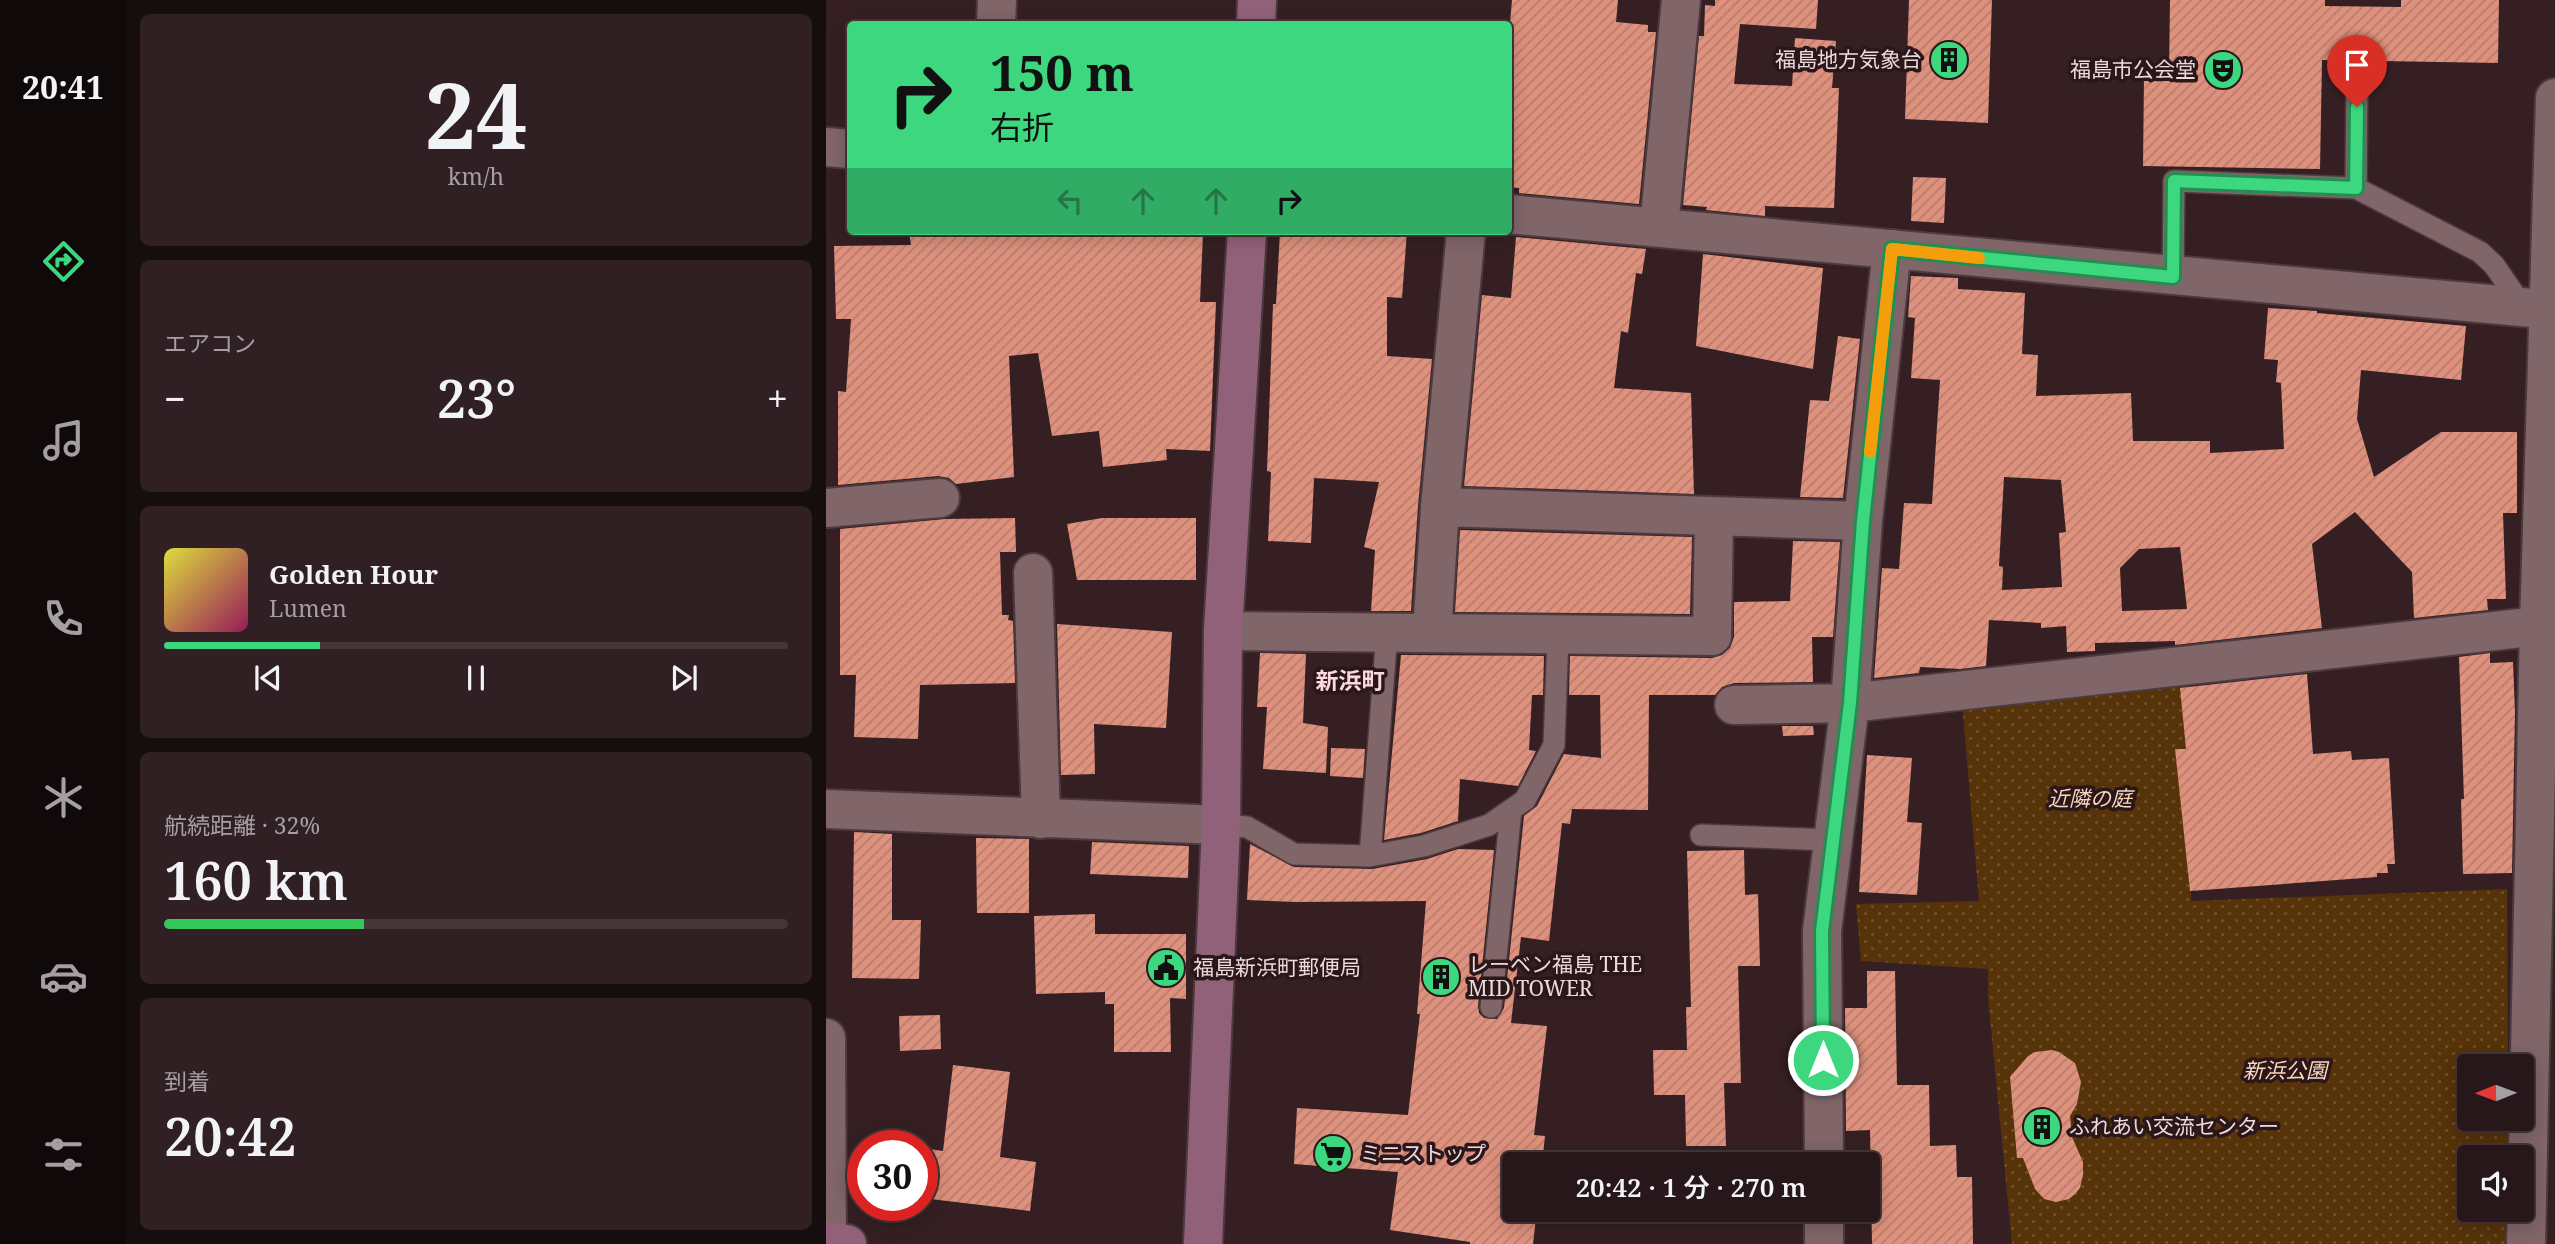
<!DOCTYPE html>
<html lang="ja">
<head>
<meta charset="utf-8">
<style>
  :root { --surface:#28171a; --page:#302023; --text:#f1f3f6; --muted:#a59fa2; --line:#443639; --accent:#3cd77e }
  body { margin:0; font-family:"Noto Serif","Noto Sans JP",serif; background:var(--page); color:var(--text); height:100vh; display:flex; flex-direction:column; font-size:26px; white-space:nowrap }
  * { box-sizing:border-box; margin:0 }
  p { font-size:23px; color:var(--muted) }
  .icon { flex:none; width:38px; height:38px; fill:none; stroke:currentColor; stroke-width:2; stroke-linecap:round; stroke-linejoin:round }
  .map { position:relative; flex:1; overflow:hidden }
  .side { display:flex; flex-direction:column; gap:14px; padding:14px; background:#160d0e; width:700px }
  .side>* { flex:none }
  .hud { position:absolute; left:21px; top:21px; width:665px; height:214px; border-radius:7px; box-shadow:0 4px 18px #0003,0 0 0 2px var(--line); background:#3cd77e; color:#111; overflow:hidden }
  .needle { width:46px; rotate:269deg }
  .buttons { position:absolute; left:1631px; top:1054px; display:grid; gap:14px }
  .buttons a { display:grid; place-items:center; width:77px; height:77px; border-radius:7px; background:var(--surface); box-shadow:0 4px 18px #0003,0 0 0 2px var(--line); font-size:35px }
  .speed { position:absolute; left:21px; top:1130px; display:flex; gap:14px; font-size:35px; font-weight:700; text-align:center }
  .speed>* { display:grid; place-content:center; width:91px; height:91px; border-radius:50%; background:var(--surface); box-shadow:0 4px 18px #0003,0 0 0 2px var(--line); line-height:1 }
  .speed .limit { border:10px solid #d22; background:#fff; color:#111 }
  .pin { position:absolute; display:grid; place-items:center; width:60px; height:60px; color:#fff; margin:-72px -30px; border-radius:50% 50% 50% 0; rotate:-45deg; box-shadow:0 0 7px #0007 }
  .pin .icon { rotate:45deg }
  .me { position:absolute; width:77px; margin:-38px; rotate:0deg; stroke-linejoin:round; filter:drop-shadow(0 0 5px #0008) }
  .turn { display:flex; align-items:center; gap:24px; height:147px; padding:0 28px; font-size:32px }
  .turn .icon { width:91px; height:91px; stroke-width:2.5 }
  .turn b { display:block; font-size:49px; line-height:60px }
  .lanes { display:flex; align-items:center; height:66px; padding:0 28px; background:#0003; justify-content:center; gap:35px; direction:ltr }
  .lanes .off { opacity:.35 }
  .big { font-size:52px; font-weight:600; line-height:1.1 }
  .side .card { flex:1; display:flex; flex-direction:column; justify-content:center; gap:10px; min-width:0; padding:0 24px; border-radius:10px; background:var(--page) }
  .side .dial { align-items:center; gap:0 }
  .dial b { font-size:91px; line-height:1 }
  .song { display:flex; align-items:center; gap:21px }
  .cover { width:84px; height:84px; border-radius:10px; background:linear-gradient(135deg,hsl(60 70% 55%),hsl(330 70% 35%)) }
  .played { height:7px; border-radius:4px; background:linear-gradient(90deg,var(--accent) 25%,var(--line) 25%) }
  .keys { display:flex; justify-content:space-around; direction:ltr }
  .heat { display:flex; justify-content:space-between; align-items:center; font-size:38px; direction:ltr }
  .charge { height:10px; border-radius:5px; background:linear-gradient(90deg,#34c759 32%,var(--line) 0) }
  .trip { position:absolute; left:676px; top:1152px; width:378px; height:70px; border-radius:7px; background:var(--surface); box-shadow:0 4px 18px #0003,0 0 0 2px var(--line); font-weight:600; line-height:70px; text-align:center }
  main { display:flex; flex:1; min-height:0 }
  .dock { display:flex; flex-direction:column; width:126px; justify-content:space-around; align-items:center; background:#10090a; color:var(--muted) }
  .dock .icon { width:49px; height:49px }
  .dock .on { color:var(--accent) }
  .dock b { font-size:32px; color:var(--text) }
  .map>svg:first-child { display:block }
  .park { fill:url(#park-dots) }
  .building { fill:url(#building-hatch); fill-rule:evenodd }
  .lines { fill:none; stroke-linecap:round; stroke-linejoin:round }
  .lane-casing { stroke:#4d3a3f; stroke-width:24 }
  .street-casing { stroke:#4d3a3f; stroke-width:42 }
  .secondary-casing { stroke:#4d3a3f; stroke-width:42 }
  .lane { stroke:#806569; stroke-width:21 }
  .street { stroke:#806569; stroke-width:38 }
  .secondary { stroke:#91617a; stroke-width:38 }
  .route-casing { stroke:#278c52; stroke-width:18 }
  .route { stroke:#3cd77e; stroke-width:12 }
  .slow { stroke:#f59e0b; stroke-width:12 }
  .labels { text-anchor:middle; stroke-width:7; stroke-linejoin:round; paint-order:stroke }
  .poi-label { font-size:21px; fill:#eadadc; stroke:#2b161a; text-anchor:start }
  .park-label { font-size:21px; font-style:italic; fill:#f7d8bb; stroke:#2b161a }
  .neighbourhood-label { font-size:23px; font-weight:bold; fill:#fadadf; stroke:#2b161a }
</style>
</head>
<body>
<main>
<nav class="dock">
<b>20:41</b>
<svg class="icon on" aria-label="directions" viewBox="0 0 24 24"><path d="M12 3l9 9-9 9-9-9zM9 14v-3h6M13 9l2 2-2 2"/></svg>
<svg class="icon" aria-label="music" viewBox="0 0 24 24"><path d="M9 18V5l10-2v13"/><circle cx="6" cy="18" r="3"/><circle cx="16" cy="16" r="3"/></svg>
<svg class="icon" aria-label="phone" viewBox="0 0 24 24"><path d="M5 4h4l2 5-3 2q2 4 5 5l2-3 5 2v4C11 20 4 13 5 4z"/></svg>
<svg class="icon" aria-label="climate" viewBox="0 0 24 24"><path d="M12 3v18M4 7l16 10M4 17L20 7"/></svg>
<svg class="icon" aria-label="car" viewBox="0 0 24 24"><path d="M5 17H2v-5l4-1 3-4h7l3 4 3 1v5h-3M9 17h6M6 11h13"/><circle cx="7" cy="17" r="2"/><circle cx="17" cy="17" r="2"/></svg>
<svg class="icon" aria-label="filters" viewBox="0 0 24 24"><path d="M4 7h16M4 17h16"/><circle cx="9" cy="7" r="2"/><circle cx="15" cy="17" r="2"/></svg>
</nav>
<section class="side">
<div class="card dial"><b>24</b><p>km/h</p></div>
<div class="card"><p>エアコン</p>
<div class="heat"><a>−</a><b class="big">23°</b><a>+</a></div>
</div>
<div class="card">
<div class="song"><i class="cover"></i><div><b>Golden Hour</b><p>Lumen</p></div></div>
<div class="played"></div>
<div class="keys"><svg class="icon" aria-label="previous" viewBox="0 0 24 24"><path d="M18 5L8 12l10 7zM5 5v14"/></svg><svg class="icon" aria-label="pause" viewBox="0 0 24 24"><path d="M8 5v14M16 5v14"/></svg><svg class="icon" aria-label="next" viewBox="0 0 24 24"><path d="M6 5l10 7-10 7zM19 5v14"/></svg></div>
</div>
<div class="card"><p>航続距離 · 32%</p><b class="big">160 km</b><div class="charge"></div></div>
<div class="card"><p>到着</p><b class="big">20:42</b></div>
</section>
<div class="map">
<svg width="1729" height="1244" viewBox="0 0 1729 1244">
  <defs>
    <pattern id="park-dots" width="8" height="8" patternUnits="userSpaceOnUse" patternTransform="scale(1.75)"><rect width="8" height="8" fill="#563309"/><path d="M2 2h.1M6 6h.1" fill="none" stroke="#6e502c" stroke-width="1.8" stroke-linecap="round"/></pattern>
    <pattern id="building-hatch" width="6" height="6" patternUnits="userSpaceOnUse" patternTransform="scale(1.75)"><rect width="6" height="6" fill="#de917c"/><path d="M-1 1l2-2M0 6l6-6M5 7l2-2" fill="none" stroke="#b87d6e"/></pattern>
  </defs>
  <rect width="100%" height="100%" fill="#351f23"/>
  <path class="park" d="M1363,666L1365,901L1681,889L1682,1066H1643V1118H1682V1157H1643V1209H1682V1244H1186L1162,998V969L1035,961L1030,904L1153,901L1135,691Z"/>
  <path class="building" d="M686,0H792L790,22L822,25V32H830L813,204L693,193V188L682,187V45Z
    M889,0H992L990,29L914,24L908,84L966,86L969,38L1010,41L1006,88H1013L1008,208L939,206V216L880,210L881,207L857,205L873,36H878L879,5L889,6Z
    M1083,0H1166L1162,123L1079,119Z
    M1344,0H1499V6L1575,7V0H1673L1672,63L1496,60L1494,169L1317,166L1318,75H1343Z
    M1087,177L1120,178L1118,223L1085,221Z
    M199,231L377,233L374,302H390L384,451L340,449L341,460L277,467L273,431L226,436L212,353L183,356L188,477L130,484L123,478L112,476L12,485V391L20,392L25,319H10L8,246L85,245L83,233Z
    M524,231H581L576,298L561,297V356L606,359L592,506L585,611H545L549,550L538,547L553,482L488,478L485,543L442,541L445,472L441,471L447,304H450L454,232L524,234Z
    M690,237L820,249L816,274L810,273L802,333L795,331L788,388L865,393L868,494L638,486L656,295L685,298Z
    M877,254L997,268L987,369L870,346Z
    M1085,276L1132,278V289L1199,293L1196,354L1212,355L1210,396L1305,393L1307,441H1384V453L1458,449L1455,383L1450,382L1452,360L1438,359L1442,308L1491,311V313L1640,326L1635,380L1535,370L1531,419L1548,477L1615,432H1691V513H1677L1680,599H1661L1662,610L1588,618L1586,572L1529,512L1486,544L1496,628L1349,645V641L1269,643V651L1241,652L1240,626L1215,628V623L1163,620L1160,666L1134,669L1094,667L1093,673L1048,678L1056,568L1073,569L1078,503L1106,504L1114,380L1085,378L1089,318L1082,317ZM1178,477L1235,480L1240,532L1233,533L1236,587L1176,590L1177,567L1173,566ZM1354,547L1361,609L1296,611L1294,568L1313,549Z
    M1012,336L1034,339L1017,498L974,497L984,400L1003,401Z
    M189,518L190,552H174L176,615H183L182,620L187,621L189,683L94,685L92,739L28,737L30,675H14V529L119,519Z
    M276,518H370V580H251L241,524Z
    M634,530L866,537L864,614L629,612Z
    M967,541L1014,542L1007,637H986L987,682L908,683L896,687L889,695H823L822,810L746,809L744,824L736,823L723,941L695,937L685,1023L721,1026L708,1135L719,1136L716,1164H688V1209H711L707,1244H644V1242L564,1230L572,1172L468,1164L471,1108L582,1115L594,1014H591L600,901L470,902L421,900L424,844L468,867L546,869L601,859L632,849L668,850L652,1006L653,1013L658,1018L671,1019L678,1008L698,816L711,806L738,754L775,758L774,695H743L744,656L886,658L896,655L904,648L908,637V602L964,601Z
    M231,624L346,632L340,728L268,724L269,774L235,775Z
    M434,653L480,654L477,723L502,727L500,773L437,769L441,707H431Z
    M1664,653V663L1687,662L1689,712L1686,873L1637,874L1635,799H1638L1633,657Z
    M575,655L718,656L717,695H706L703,750L710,751L692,786L634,779L632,821L595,833L558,840Z
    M1481,674L1487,754L1525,751L1526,760L1563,758L1569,864H1561L1562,873H1551V877L1364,891L1349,749H1360L1354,688Z
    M956,726H987L988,735L957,736Z
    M505,748L539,749L537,778L504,776Z
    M1041,755L1086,758L1081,822L1096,823L1091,895L1033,892Z
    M28,832L66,834V920H95L93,979L26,978Z
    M150,838L203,839V913H151Z
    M266,842L363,846L362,878L264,874Z
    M918,850L919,895L932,894L934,966H912L915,1083H898L900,1146H860L859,1095H828L827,1050H861L860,1007H865L861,851Z
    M269,914V934H360V999L344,998L345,1052H288V1004H279V992L210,994L208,916Z
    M1041,971H1069L1071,1085H1103L1104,1146L1130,1145L1131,1177H1146L1147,1244H1046L1044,1130L1020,1131L1019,1008H1041Z
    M114,1015L115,1049L74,1051L73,1016Z
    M1226,1050L1233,1052L1249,1063L1255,1082L1251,1104L1244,1116L1246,1137L1257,1162V1175L1254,1188L1249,1194L1243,1199L1230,1202L1218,1199L1209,1189L1197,1158H1191L1184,1077L1202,1056L1209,1052Z
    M127,1065L184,1072L174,1157L210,1162L204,1211L96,1198V1148L117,1151Z"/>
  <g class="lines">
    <defs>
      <path id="lane" d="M1531,81L1530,188L1654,252L1668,265L1697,307
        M1347,277L1348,181L1530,188
        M395,825L421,827L468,854L544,856L598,846L663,825L699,800L728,745L732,636
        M875,835L1007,840
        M544,856L561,632
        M665,1007L685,810"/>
      <path id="street" d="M170,24L171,0
        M0,147L24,149
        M682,214L1729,310
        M833,227L855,0
        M614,507L1037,521
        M0,508L114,498
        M207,573L215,819
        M397,631L886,636L888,517
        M606,633L614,507L640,231
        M908,705L1024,703L1713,626
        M0,809L395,825
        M0,1038L1,1244
        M998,1164L996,931L1024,703L1037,521L1066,249
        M998,1209V1244
        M1700,1244L1713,626L1729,98"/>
      <path id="secondary" d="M430,24L431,0
        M0,1241L21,1244
        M377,1244L395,825L397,631L421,231"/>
    </defs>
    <use href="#lane" class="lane-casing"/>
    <use href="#street" class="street-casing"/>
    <use href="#secondary" class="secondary-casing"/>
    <use href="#lane" class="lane"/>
    <use href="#street" class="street"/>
    <use href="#secondary" class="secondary"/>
  </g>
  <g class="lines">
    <defs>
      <path id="route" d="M997,1060L996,931L1024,703L1037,521L1066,249L1347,277L1348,181L1530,188L1531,107"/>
    </defs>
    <use href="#route" class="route-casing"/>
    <use href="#route" class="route"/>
    <path class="slow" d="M1044,452L1066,249L1153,258"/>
  </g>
  <defs>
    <symbol id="building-disc" viewBox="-11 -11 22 22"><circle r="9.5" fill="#3cd77e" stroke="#2b161a"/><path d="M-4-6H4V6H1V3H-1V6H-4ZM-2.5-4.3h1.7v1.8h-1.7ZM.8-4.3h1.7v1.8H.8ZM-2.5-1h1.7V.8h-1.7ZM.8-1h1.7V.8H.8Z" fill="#111"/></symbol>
    <symbol id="theatre-disc" viewBox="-11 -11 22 22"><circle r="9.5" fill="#3cd77e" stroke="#2b161a"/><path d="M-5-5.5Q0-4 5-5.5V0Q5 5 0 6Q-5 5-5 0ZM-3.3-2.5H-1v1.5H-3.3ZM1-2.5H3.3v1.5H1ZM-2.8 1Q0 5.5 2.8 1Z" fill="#111"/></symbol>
    <symbol id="civic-disc" viewBox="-11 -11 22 22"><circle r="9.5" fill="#3cd77e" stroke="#2b161a"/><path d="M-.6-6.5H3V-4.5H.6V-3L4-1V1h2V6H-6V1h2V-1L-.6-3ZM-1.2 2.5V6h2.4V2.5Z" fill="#111"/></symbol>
    <symbol id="supermarket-disc" viewBox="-11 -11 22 22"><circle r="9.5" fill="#3cd77e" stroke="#2b161a"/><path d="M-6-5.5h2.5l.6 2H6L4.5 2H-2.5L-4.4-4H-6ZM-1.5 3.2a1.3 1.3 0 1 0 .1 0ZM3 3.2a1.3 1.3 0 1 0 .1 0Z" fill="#111"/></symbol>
  </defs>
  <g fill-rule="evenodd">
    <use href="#building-disc" x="1101" y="38" width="44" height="44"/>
    <use href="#theatre-disc" x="1375" y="48" width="44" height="44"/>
    <use href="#civic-disc" x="318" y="946" width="44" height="44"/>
    <use href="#building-disc" x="593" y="955" width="44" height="44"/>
    <use href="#building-disc" x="1194" y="1105" width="44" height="44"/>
    <use href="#supermarket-disc" x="485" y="1132" width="44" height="44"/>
  </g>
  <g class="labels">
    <g class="poi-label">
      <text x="1096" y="67" text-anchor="end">福島地方気象台</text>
      <text x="1370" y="77" text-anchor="end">福島市公会堂</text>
      <text x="642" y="972">レーベン福島 THE<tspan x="642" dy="24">MID TOWER</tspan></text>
      <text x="367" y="975">福島新浜町郵便局</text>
      <text x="1243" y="1134">ふれあい交流センター</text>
      <text x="534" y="1161">ミニストップ</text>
    </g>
    <g class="park-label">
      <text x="1264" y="806">近隣の庭</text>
      <text x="1459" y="1078">新浜公園</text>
    </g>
    <g class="neighbourhood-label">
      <text x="524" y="689">新浜町</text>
    </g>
  </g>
</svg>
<div class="buttons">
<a><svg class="needle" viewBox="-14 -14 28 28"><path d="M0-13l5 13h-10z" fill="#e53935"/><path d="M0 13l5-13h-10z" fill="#a59fa2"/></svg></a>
<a><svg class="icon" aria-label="sound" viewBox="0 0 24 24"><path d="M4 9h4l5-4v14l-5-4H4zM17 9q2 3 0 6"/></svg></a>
</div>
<div class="speed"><div class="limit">30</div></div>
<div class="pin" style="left:1531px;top:107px;background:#d93025"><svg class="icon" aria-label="arrive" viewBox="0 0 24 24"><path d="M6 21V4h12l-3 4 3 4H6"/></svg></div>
<svg class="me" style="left:997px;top:1060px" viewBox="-20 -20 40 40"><circle r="17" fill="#3cd77e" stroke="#fff" stroke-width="3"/><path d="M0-11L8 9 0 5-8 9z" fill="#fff"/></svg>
<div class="trip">20:42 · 1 分 · 270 m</div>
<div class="hud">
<div class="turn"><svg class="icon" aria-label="right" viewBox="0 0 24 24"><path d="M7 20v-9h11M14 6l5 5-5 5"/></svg><div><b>150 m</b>右折</div></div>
<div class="lanes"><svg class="icon off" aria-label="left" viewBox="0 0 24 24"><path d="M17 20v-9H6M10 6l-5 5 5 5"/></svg><svg class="icon off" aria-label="ahead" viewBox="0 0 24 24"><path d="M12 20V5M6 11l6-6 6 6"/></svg><svg class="icon off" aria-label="ahead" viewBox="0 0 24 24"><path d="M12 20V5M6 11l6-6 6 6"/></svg><svg class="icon" aria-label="right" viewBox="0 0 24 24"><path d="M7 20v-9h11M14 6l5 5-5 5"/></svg></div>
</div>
</div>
</main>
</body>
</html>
